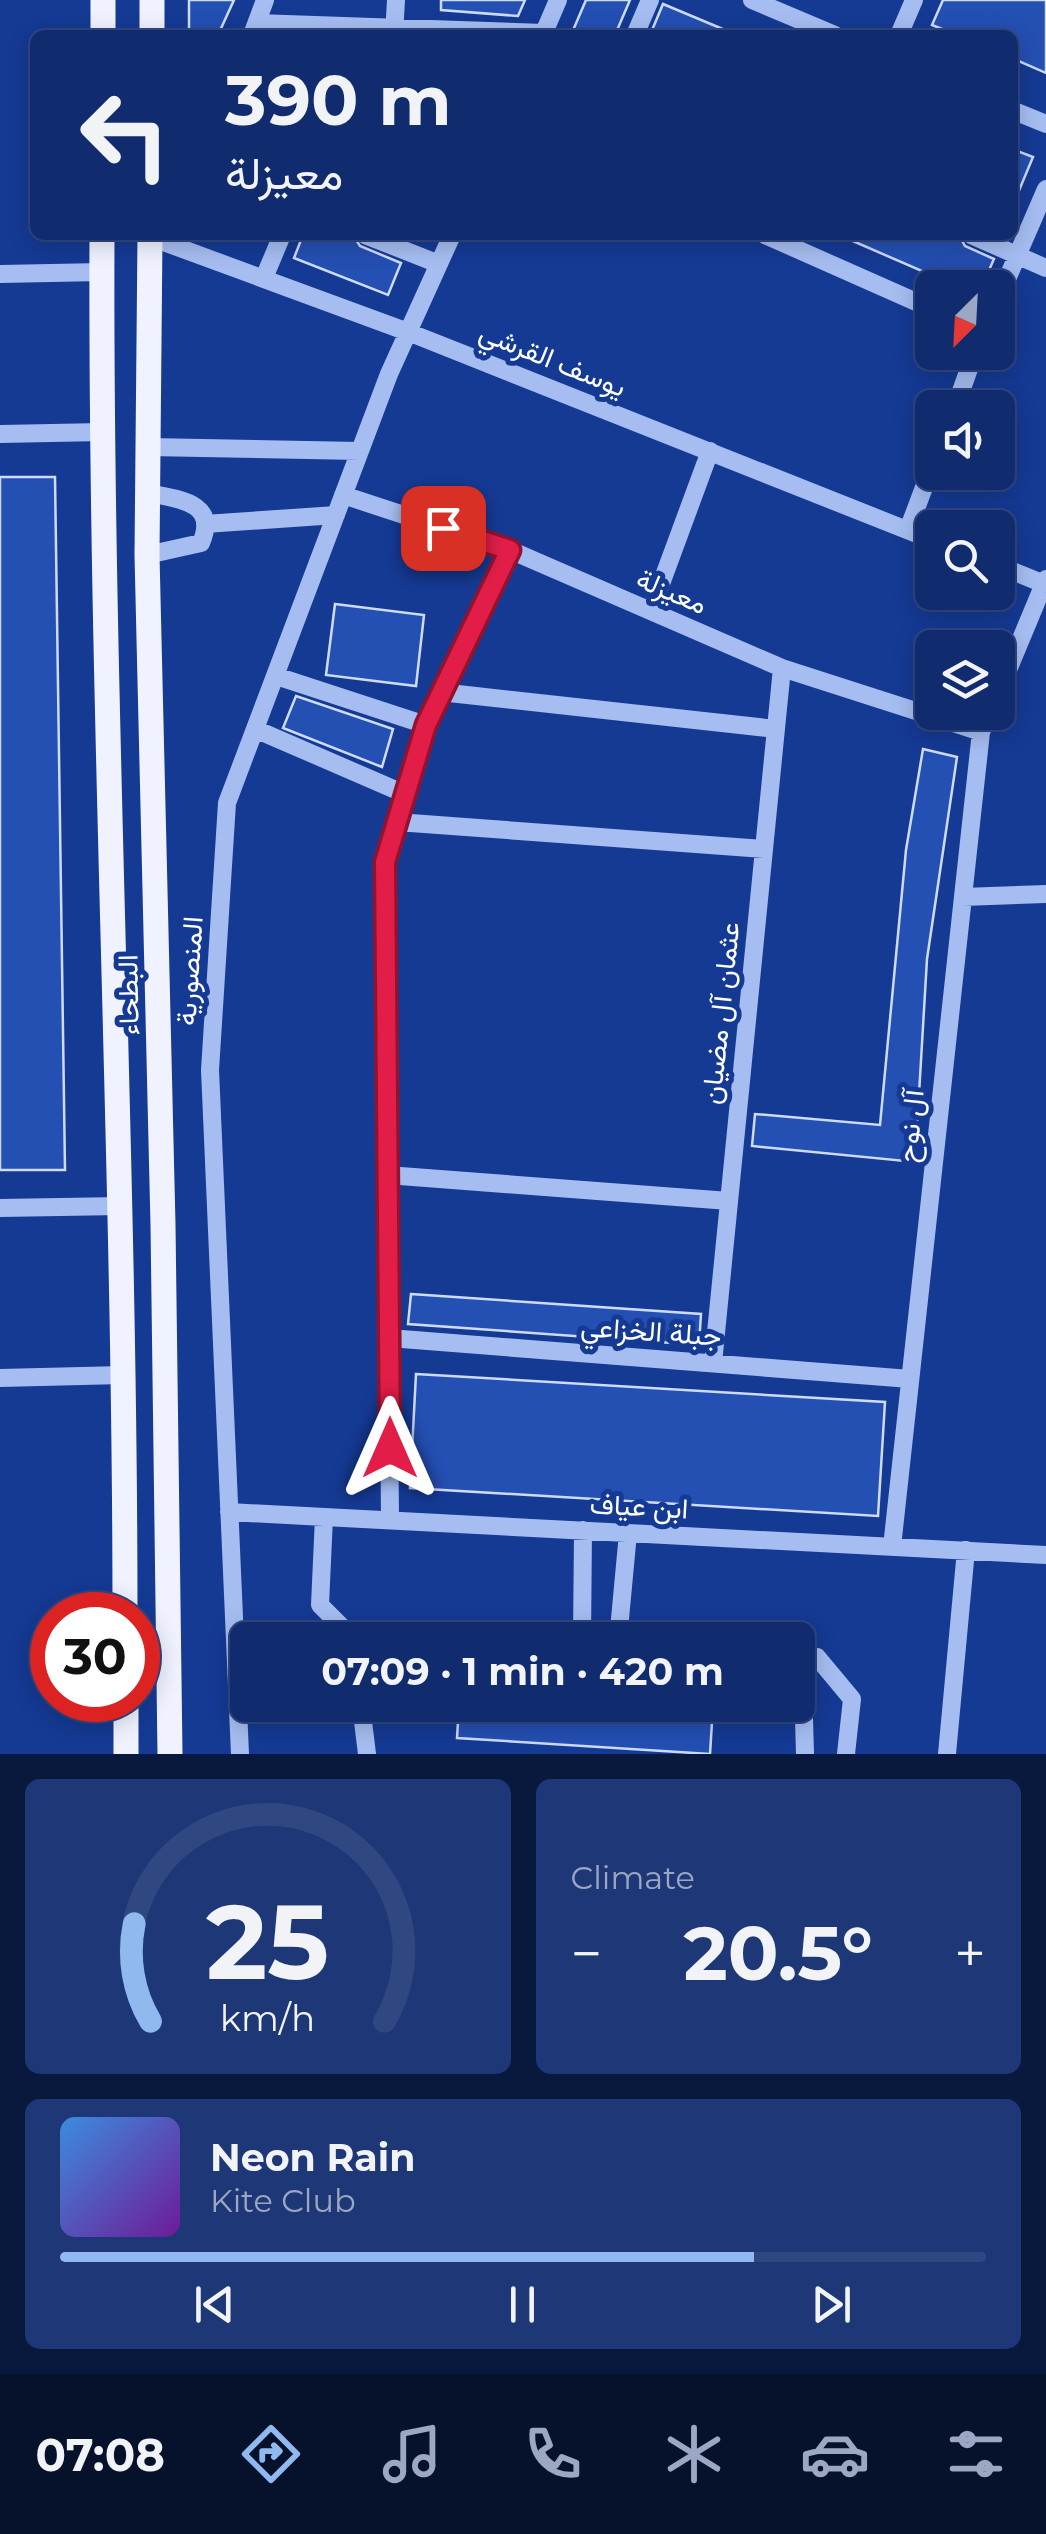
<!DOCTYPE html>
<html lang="en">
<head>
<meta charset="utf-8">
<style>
  :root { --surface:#102c6f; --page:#1e3877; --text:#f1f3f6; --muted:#9ca7c3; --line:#304882; --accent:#90b9f0 }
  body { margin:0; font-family:Montserrat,Vazirmatn,sans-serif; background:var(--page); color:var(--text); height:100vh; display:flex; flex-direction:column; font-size:38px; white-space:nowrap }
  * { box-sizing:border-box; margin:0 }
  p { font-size:32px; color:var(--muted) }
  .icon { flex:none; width:55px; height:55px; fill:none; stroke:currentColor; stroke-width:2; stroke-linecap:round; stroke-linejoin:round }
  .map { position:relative; height:1754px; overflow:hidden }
  .panel { display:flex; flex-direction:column; gap:25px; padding:25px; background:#09183d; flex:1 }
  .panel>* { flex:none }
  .hud { position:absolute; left:30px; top:30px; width:988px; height:210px; border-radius:15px; box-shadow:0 5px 25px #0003,0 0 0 2px var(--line); background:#102c6f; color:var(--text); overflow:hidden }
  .needle { width:65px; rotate:204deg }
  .buttons { position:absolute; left:915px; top:270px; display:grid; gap:20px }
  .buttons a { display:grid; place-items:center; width:100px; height:100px; border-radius:15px; background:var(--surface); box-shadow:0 5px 25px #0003,0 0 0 2px var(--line); font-size:50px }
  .speed { position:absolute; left:30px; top:1592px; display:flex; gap:20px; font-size:50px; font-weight:700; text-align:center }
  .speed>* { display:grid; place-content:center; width:130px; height:130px; border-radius:50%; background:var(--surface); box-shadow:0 5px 25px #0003,0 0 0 2px var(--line); line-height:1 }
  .speed .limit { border:15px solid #d22; background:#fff; color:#111 }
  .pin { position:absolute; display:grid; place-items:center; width:85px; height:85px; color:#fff; margin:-42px; border-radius:20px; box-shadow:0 5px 15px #0006 }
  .me { position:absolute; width:110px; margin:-55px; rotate:0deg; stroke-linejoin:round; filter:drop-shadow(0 0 8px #0008) }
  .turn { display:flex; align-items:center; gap:35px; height:210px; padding:0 30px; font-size:45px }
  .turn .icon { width:130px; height:130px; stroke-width:2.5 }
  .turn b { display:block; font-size:70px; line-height:85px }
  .big { font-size:75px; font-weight:700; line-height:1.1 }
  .panel .card { flex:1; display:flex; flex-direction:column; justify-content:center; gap:15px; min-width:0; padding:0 35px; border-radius:15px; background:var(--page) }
  .panel .dial { align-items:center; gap:0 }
  .dial svg { height:260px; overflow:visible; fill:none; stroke:var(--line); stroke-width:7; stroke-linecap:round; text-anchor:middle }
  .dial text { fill:var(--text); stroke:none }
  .song { display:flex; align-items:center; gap:30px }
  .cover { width:120px; height:120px; border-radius:15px; background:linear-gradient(135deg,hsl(210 70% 55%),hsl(280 70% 35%)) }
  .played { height:10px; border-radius:5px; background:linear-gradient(90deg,var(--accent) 75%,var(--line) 75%) }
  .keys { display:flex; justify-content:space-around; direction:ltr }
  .heat { display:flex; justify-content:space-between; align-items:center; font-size:55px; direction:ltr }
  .panel .tiles { flex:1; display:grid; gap:25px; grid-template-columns:1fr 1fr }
  .card:last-child { grid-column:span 2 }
  .trip { position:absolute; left:230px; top:1622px; width:585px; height:100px; border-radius:15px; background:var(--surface); box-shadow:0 5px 25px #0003,0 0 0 2px var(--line); font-weight:700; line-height:100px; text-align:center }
  .dock { display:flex; height:160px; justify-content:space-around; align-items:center; background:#06122c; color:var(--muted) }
  .dock .icon { width:70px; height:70px }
  .dock .on { color:var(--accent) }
  .dock b { font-size:45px; color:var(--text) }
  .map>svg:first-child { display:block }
  .building { fill:#244fb3; stroke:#cddbfc; stroke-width:2.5 }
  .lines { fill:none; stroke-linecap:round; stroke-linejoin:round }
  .minor { stroke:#a5bdf1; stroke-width:18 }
  .major { stroke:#f0f3ff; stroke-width:25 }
  .route-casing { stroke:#92132f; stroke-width:25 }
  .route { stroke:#e11d48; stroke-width:18 }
  .labels { text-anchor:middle; stroke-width:10; stroke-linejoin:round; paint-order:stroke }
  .street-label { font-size:28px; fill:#fff; stroke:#153a94 }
</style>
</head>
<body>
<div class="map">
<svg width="1046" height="1754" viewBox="0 0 1046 1754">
  <rect width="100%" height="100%" fill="#153a94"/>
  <path class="building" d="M189,0H234L218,35H189Z
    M441,0H525L518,16L441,10Z
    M586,0H630L615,35H571Z
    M943,0H1046V73L1012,58V35H957L932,25Z
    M663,4L737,35H650Z
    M1012,149L1033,157L1013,205H1012Z
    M303,235H353L360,246L401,263L388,295L294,258Z
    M839,235H959L965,246L994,259L981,288H961Z
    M0,477H55L65,1170H0Z
    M335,604L424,615L416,686L326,675Z
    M296,696L393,729L382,767L283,728Z
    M923,749L957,757L927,959L915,1162L752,1146L755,1114L880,1125L906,850Z
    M411,1294L701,1314L699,1345L408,1324Z
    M416,1374L885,1402L878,1516L410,1488Z
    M459,1705L713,1706L710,1754L457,1738Z"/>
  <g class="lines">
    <path class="minor" d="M752,0L835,35
      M257,23L544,33
      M252,35L265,0
      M394,35L396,0
      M543,35L558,0
      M635,35L650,0
      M899,35L914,0
      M1012,110L1046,124
      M365,235L439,264
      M765,235L932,309
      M971,235L1046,268
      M150,237L408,332L932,540
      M0,274L102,272
      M264,278L282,235
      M998,300L1046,189
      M955,408L975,352
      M0,434L103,432
      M148,447L360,451
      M343,495L510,550L782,668L981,732
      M205,524L336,515
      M908,530L932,466
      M147,555L201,543C219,501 176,499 148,493
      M998,565L1044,584
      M651,611L710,451
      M276,676L426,725
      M440,692L776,729
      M998,694L1046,579
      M255,729L405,794
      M397,822L764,849
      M963,897L1046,894
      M387,1175L729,1201
      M0,1208L121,1206
      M389,1338L910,1379
      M713,1363L782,668
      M0,1378L123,1375
      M229,1512L1046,1555
      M324,1517L320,1605L355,1640
      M390,1520L385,862L426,725L510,550
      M892,1547L981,732L990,712
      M582,1640L583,1530
      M618,1640L628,1533
      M798,1660L817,1657L852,1699L846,1754
      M361,1705L367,1754
      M792,1705L804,1719L805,1754
      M240,1754L210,1070L227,803L389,374L452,235
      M947,1754L966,1550"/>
    <path class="major" d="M103,35V0
      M152,35V0
      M102,235C100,695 125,1155 125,1615
      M150,235L147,555L163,1225L170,1754
      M126,1700V1754"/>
  </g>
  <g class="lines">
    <defs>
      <path id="route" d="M390,1448L385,862L426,725L510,550L443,528"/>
    </defs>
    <use href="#route" class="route-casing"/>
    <use href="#route" class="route"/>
  </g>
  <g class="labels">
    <g class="street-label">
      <text transform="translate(553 359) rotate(22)" y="10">يوسف القرشي</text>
      <text transform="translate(672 591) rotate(23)" y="10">معيزلة</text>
      <text transform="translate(189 971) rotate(-86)" y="10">المنصورية</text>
      <text transform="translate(128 995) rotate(-91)" y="10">البطحاء</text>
      <text transform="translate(720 1013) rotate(-84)" y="10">عثمان آل مضيان</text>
      <text transform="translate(910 1126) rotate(-84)" y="10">آل نوح</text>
      <text transform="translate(651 1331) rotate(4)" y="10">جبلة الخزاعي</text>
      <text transform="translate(639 1506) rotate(3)" y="10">ابن عياف</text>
    </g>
  </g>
</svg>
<div class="buttons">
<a><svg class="needle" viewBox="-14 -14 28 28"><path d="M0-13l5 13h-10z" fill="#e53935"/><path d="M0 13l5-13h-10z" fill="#9ca7c3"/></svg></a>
<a><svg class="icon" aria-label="sound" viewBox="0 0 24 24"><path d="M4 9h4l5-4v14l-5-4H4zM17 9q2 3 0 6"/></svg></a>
<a><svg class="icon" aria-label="search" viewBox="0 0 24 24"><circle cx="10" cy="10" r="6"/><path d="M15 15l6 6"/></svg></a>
<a><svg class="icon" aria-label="layers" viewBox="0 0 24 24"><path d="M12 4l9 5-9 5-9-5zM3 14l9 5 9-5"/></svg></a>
</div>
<div class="speed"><div class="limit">30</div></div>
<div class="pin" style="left:443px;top:528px;background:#d93025"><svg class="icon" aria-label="arrive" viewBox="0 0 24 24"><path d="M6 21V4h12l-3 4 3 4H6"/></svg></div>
<svg class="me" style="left:390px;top:1448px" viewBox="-20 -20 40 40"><path d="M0-17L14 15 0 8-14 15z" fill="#e11d48" stroke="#fff" stroke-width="4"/></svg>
<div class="trip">07:09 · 1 min · 420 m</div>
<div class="hud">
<div class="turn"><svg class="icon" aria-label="left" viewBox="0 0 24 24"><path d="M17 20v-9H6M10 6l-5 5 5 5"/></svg><div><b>390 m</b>معيزلة</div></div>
</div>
</div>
<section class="panel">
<div class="tiles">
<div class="card dial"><svg viewBox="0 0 100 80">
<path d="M14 69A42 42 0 1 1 86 69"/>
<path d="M14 69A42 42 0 0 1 9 39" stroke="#90b9f0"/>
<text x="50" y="56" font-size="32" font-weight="700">25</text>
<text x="50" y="72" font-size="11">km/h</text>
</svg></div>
<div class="card"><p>Climate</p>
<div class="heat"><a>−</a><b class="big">20.5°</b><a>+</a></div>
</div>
<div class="card">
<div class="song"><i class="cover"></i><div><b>Neon Rain</b><p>Kite Club</p></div></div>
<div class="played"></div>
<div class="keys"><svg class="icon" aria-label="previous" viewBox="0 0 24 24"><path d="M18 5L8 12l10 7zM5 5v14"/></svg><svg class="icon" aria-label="pause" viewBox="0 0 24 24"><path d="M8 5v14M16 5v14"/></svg><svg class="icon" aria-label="next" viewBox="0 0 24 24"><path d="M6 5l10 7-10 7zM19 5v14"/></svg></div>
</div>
</div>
</section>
<nav class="dock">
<b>07:08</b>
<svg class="icon on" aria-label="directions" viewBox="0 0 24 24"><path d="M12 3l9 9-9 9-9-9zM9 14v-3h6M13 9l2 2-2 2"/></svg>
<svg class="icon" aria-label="music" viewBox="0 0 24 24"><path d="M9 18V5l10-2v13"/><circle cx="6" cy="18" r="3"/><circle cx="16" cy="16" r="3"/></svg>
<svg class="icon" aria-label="phone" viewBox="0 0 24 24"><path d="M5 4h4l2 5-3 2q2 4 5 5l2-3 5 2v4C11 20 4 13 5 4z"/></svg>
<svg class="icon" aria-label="climate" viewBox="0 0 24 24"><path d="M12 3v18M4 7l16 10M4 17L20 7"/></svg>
<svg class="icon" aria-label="car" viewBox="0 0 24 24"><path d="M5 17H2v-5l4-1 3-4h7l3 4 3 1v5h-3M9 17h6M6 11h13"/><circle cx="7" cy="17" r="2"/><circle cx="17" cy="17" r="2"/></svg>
<svg class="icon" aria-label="filters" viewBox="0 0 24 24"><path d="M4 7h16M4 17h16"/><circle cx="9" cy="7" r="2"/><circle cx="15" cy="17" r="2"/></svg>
</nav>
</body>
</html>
